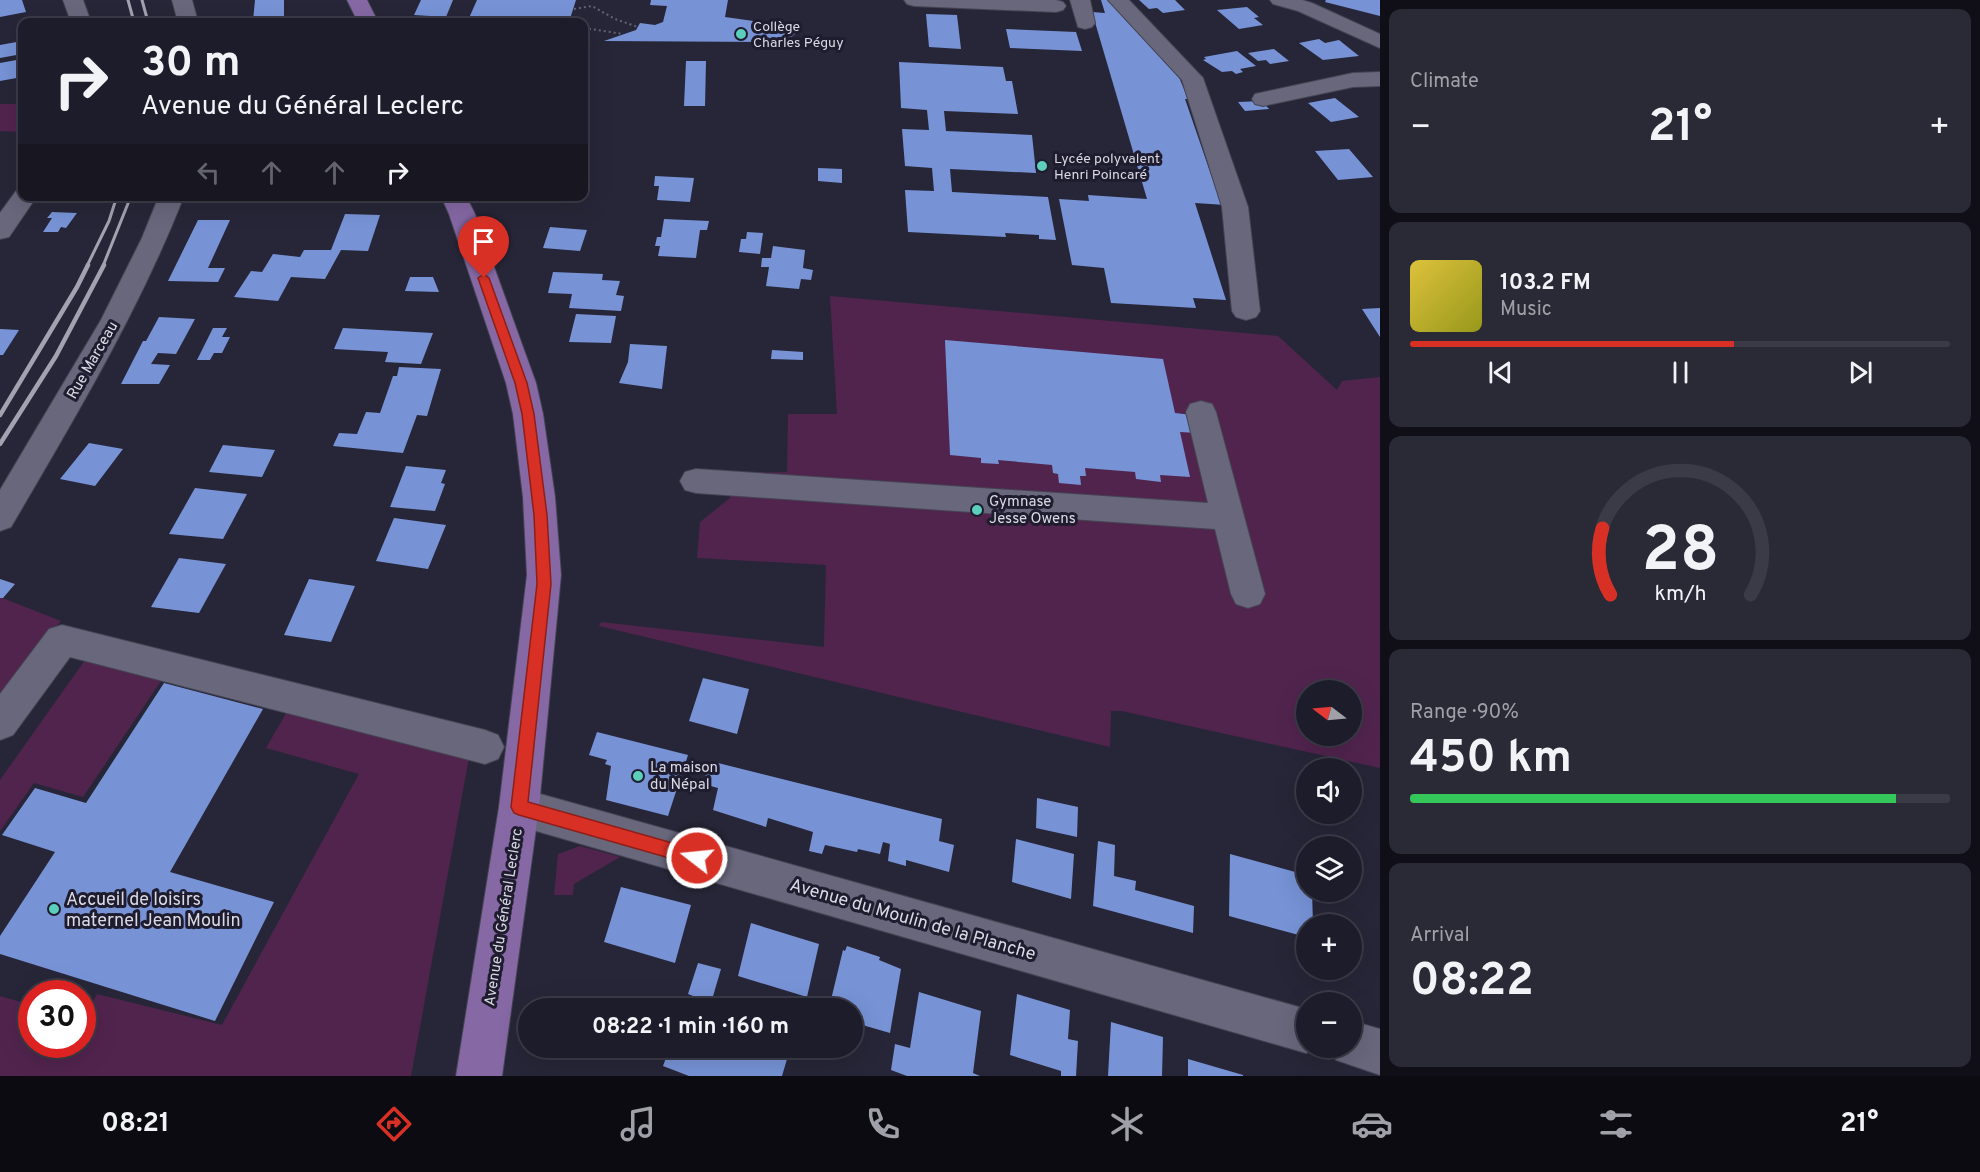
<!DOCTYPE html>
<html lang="en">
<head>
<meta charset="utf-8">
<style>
  :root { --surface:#1d1c2a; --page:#2a2936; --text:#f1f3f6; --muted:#a0a1a8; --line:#3b3a47; --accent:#d93025 }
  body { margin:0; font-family:Overpass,sans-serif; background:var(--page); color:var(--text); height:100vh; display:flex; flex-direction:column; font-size:22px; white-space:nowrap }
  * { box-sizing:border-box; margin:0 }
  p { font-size:20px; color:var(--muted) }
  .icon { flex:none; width:33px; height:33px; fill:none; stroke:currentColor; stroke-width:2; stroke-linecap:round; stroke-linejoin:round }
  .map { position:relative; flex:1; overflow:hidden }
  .panel { display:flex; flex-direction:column; gap:9px; padding:9px; background:#100f17; width:600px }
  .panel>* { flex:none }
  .guide { position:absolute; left:18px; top:18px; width:570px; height:183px; border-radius:12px; box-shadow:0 6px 24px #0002,0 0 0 2px var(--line); background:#1d1c2a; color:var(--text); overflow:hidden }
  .needle { width:39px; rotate:286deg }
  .controls { position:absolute; left:1296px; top:680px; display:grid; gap:12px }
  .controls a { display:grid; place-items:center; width:66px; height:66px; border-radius:50%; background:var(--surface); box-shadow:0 6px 24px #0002,0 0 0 2px var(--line); font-size:30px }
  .speed { position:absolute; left:18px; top:980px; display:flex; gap:12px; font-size:30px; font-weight:700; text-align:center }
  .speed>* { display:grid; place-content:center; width:78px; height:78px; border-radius:50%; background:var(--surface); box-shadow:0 6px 24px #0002,0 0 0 2px var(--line); line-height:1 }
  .speed .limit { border:9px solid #d22; background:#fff; color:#111 }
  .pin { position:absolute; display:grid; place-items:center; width:51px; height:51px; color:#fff; margin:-62px -26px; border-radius:50% 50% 50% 0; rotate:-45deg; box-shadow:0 0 6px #0007 }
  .pin .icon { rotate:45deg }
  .me { position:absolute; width:66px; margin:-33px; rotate:286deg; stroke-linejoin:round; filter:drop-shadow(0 0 4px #0008) }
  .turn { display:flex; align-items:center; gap:21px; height:126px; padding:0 24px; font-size:27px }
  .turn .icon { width:78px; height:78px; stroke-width:2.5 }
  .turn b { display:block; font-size:42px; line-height:51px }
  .lanes { display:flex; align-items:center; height:57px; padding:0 24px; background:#0003; justify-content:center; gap:30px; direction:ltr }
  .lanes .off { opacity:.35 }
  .big { font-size:45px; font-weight:700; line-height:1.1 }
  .panel .tile { flex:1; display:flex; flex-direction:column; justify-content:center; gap:9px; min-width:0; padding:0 21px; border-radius:12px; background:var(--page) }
  .panel .dial { align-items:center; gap:0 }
  .dial svg { height:156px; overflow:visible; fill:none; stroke:var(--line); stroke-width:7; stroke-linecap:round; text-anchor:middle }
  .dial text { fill:var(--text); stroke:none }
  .song { display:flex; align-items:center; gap:18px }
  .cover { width:72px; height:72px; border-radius:9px; background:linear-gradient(135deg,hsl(50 70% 55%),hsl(60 70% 35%)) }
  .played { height:6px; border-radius:3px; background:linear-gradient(90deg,var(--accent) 60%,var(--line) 60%) }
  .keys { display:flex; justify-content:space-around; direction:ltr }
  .heat { display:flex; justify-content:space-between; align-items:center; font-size:33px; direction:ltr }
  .charge { height:9px; border-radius:4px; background:linear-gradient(90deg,#34c759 90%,var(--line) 0) }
  .trip { position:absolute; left:518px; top:998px; width:345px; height:60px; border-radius:30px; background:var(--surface); box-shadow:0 6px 24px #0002,0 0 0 2px var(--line); font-weight:700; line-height:60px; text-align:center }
  .dock { display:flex; height:96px; justify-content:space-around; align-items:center; background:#0c0b11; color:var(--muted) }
  .dock .icon { width:42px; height:42px }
  .dock .on { color:var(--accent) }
  .dock b { font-size:27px; color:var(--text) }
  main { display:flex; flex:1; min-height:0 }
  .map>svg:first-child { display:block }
  .green { fill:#51244e; fill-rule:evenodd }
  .building { fill:#7793d6 }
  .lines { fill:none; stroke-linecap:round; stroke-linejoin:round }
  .minor-casing { stroke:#454453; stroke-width:2 }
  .major-casing { stroke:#454453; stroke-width:2 }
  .path { stroke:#636373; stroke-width:2; stroke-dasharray:2 3; stroke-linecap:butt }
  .minor { fill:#68677c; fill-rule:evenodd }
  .major { fill:#8568a4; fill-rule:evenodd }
  .rail-far1 { stroke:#a2a2b0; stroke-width:3 }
  .rail { stroke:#a2a2b0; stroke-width:4.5 }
  .route { fill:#d93025; stroke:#8d1f18; stroke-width:1.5 }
  .poi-dot { fill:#5bcebc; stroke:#1e1c2e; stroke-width:2 }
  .labels { text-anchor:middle; stroke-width:6; stroke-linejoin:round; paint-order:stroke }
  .far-poi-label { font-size:14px; fill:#dadae6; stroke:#1e1c2e; text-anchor:start }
  .street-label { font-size:15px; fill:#dadae6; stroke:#1e1c2e }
  .poi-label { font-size:15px; fill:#dadae6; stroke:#1e1c2e; text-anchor:start }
  .near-poi-label { font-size:18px; fill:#dadae6; stroke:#1e1c2e; text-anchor:start }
  .near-street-label { font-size:18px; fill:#dadae6; stroke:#1e1c2e }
</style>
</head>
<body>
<main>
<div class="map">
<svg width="1380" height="1076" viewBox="0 0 1380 1076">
  <rect width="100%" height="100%" fill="#272638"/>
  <path class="green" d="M0,104H22V132L0,131Z
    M830,296L1278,336L1337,390L1342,381L1380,377V768L1122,711H1111L1110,747L599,626L601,622L824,647L826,565L697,558L700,522L730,498L734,473L787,472L788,414H837ZM1306,690H1352V735H1306Z
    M0,597L61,621L0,698Z
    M90,653L167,672L83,797L34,783L0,831V780Z
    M288,710L470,752L411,1076H0V996L31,1005L32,1044H82L83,1020L97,994L222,1025L359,774L266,748Z
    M580,846L620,857L574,884L573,895H554L558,854Z"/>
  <path class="building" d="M0,0H22L26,12L0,17Z
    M255,0H284V18L253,21Z
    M421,0H453L446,17L414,15Z
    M477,0H576L569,22L469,18Z
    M651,0H728L725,17L774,24L798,31L786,42L604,41L636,30L640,23L655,25L663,22L667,6L650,5Z
    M1101,0H1108L1174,65L1188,99H1185L1218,195H1222L1226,205L1195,203L1226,300L1193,298L1196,308L1111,303L1104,268L1072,265L1059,199L1089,201L1088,195L1147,199L1092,12L1105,13Z
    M1139,0H1175L1185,10L1163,13L1157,8L1149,9Z
    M1326,0H1380V16L1325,2Z
    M1247,7L1259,17L1254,18L1263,25L1239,29L1217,10Z
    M926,14L957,15L961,49L929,47Z
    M440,19H468L467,22H438Z
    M1006,29L1076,32L1082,51L1010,48Z
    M1319,39L1325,43L1339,40L1359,56L1323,60L1299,43Z
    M22,41V54L0,58V45Z
    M1274,49L1289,61L1270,64L1266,60L1258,61L1248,53Z
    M1237,51L1256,66L1240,69L1243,72L1236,74L1232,71L1222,72L1203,60L1206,59L1204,57Z
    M22,59V77L0,81V63Z
    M686,61H706L705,106H684Z
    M899,62L1003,67L1006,81H1012L1018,114L944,111L946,131L1032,135L1036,173L950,169L952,192L1048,197L1056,240L1039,239V235L1005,233L1006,237L908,232L905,190L934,191L932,168L905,166L902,129L929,130L927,110L901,108Z
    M1335,98L1359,117L1331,122L1308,103Z
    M1262,101L1269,109L1245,111L1238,102Z
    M1349,149L1373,177L1338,180L1315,151Z
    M818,168L842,169V183L818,181Z
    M655,176L694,178L690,202L657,200L659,186H654Z
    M205,196H242L238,203H202Z
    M52,212L77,213L66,228L61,227L58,232H43L52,218H47Z
    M345,214L380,215L368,251L341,250L325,279L291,277L278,301L234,297L251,271L262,272L273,254L300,257L304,250H331Z
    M664,219L709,221L707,230H700L696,258L658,256L660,246H655L657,237H661Z
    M198,220H230L208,268H225L218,282L168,281Z
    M550,227L587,230L580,251L543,248Z
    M747,232L763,233L760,254L739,252L741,239H746Z
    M773,246L805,250L803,268L813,270L811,280L801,279L799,289L766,286L769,267H761L762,258H771Z
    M553,272L603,274L602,280L620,281L616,295L624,296L621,311L569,308L572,294L548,293Z
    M410,277H433L439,292L405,291Z
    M1380,308V337L1362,309Z
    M576,314L616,316L611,343L569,342Z
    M159,317L195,319L176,354L158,353L151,364L170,365L159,384H121L143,341H146Z
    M213,328H227L222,337H230L222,353H214L210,360H197Z
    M343,328L433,333L421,364L385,362L388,352L334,349Z
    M0,329L19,330L3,355H0Z
    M945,340L1163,359L1175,413L1192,415L1197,433L1180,432L1190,477L1160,475L1161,482L1136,479L1135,472L1085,468L1086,476H1080L1081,485L1059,483L1058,474L1053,473L1052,465L998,460L999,464L981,463V458L950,455Z
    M630,344L667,346L662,389L619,383L628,362Z
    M772,350L803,352V360L771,359Z
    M399,367L441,369L427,416L417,415L403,453L333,446L339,433L357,434L366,412L380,413L393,376H397Z
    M89,443L123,449L95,486L60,479Z
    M223,445L275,450L262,477L209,472Z
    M406,466L446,470L441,483L445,484L435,511L390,507Z
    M195,488L247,494L223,539L169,534Z
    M394,518L446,525L428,569L376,561Z
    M179,558L226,564L199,613L151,607Z
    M0,579L15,584L3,598H0Z
    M309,579L355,586L331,642L284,635Z
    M703,678L749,689L737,734L689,721Z
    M164,683L263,709L170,872L274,902L215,1021L0,954V936L55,852L2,835L35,788L86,803Z
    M597,732L688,755L668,816L606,800L611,766L605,764L607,760L589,755Z
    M710,761L942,819L939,841L954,845L949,872L906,860V866L888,861L890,844L883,842L880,854L858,849L857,852L825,845L822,854L809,851L813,832L768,818L766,827L713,810L718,788L703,784Z
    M1037,798L1078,807L1077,837L1036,828Z
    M1016,839L1074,854L1071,899L1012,882Z
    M1098,841L1115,845L1114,876L1136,881L1135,890L1194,906L1193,933L1093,906Z
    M1230,854L1306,875V891H1312L1313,924H1306V937L1229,916Z
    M621,887L691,905L675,963L604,942Z
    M751,923L819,944L807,997L738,976Z
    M847,946L880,957L879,960L901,969L890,1033L852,1022V1008H829L843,950L845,951Z
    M698,963L721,969L711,1003L688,994Z
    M919,992L981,1011L973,1073L980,1076H907L891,1070L895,1044L910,1048Z
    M1017,994L1070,1010L1068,1039L1078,1041L1076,1076H1061V1071L1010,1055Z
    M1111,1022L1163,1037L1162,1076H1108Z
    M670,1047H785L790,1049L782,1076H689L663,1066Z
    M1188,1059L1243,1075V1076H1188Z"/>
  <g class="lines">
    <defs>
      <path id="minor" d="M63,0H83L91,22H71Z
        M172,0H192L198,22H178Z
        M904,0H1056L1063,2L1066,6L1063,10L1056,12L914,6L907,4Z
        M1070,0H1090L1095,23L1092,27L1085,29L1078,27Z
        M1108,0H1129L1203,78L1248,207L1260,311L1256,317L1246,320L1236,317L1232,311L1222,207L1182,80Z
        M1270,0H1302L1312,3L1380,34V48L1298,11L1273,4Z
        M1380,72V86L1353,87L1263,106L1255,104L1252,99L1255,94L1353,73Z
        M22,189V196H37L9,237L0,239V213L16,191Z
        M159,196H184C138,313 74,419 11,527L0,531V490L101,320L142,238Z
        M1201,401L1212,404L1216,412L1265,594L1260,604L1248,608L1236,604L1231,594L1215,529L696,493L685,490L680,481L685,472L696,469L1208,503L1186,412L1190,404Z
        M62,625L485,730L498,735L504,747L498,759L485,764L70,657L13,735L0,740V694L49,629Z
        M519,788L1306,1009V1047H1321L1306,1053L519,826L505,820L499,807L505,794Z
        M1352,1021L1380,1029V1075L1336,1060L1331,1047H1352Z"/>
      <path id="major" d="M347,0H367L378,22H358Z
        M441,196H466L475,214L536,383L543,414L555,497L561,575L539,807L502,1076H456L499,807L527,575L523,497L513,414L506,383L449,214Z"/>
    </defs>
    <use href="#minor" class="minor-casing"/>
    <use href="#major" class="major-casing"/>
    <path class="path" d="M574,9L592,6L615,19L638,27
      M422,22H501
      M584,28L623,34"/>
    <use href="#minor" class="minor"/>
    <use href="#major" class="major"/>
    <path class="rail-far1" d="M128,0L134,22
      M142,0L148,22
      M87,266L109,221L117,196
      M103,266L131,196"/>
    <path class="rail" d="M0,415L77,287L88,265
      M0,444L56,356L104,265"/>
  </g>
  <path class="route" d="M484,274L489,278L527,383L534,414L547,515L551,584L528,802L697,850L703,852L705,858L703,864L697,866L519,815L514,813L511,807L537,584L534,515L522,414L515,383L478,278Z"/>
  <g class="poi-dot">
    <circle cx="741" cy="34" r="6"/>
    <circle cx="1042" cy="166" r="6"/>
    <circle cx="977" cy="510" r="6"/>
    <circle cx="638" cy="776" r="6"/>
    <circle cx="54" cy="909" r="6"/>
  </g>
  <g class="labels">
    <g class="far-poi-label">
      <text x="753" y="31">Collège<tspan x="753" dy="16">Charles Péguy</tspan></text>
      <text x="1054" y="163">Lycée polyvalent<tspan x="1054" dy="16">Henri Poincaré</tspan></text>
    </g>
    <g class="street-label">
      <text transform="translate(92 360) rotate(-60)" y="5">Rue Marceau</text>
      <text transform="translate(503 917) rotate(-81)" y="5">Avenue du Général Leclerc</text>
    </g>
    <g class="poi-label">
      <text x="989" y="506">Gymnase<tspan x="989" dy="17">Jesse Owens</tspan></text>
      <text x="650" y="772">La maison<tspan x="650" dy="17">du Népal</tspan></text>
    </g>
    <g class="near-poi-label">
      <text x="66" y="905">Accueil de loisirs<tspan x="66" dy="21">maternel Jean Moulin</tspan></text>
    </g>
    <g class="near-street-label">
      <text transform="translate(913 919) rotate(16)" y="6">Avenue du Moulin de la Planche</text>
    </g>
  </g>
</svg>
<div class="controls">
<a><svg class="needle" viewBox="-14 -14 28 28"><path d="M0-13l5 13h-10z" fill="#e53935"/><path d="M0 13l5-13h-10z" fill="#a0a1a8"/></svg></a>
<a><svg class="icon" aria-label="sound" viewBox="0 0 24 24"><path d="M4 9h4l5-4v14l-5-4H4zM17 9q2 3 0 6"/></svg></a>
<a><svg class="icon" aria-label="layers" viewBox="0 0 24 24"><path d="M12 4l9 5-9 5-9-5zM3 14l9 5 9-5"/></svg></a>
<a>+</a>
<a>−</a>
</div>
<div class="speed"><div class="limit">30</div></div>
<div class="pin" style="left:484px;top:278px;background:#d93025"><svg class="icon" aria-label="arrive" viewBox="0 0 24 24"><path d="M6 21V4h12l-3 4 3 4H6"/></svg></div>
<svg class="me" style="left:697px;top:858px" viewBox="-20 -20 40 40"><circle r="17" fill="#d93025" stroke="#fff" stroke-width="3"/><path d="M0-11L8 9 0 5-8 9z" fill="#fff"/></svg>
<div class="trip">08:22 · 1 min · 160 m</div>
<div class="guide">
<div class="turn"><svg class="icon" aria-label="right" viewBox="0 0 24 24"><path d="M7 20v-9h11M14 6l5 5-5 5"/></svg><div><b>30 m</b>Avenue du Général Leclerc</div></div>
<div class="lanes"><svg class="icon off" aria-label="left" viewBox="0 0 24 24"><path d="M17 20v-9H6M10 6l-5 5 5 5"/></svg><svg class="icon off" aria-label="ahead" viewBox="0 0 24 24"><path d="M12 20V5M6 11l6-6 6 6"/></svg><svg class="icon off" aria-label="ahead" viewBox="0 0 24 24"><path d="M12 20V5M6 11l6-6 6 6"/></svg><svg class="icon" aria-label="right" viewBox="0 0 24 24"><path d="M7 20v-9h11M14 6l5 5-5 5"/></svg></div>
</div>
</div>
<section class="panel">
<div class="tile"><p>Climate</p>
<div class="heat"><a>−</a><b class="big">21°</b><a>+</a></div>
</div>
<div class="tile">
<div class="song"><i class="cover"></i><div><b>103.2 FM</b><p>Music</p></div></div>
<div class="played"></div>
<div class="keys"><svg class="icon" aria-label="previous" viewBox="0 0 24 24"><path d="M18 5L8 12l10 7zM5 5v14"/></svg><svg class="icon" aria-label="pause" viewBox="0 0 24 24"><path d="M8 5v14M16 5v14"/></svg><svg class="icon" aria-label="next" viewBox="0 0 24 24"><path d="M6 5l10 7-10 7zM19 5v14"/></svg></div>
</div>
<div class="tile dial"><svg viewBox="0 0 100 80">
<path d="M14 69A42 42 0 1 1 86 69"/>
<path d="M14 69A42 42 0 0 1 10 35" stroke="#d93025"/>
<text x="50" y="56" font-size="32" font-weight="700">28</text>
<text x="50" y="72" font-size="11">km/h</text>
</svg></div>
<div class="tile"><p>Range · 90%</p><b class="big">450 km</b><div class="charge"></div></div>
<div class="tile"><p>Arrival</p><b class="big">08:22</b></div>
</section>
</main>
<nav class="dock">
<b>08:21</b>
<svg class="icon on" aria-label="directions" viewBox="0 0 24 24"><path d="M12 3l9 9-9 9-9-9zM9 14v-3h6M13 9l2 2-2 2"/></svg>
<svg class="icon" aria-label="music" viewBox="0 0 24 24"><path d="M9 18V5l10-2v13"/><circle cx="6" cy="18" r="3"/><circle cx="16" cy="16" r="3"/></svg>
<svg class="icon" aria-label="phone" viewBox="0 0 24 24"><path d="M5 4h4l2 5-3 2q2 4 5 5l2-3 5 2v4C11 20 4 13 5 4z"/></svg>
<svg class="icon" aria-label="climate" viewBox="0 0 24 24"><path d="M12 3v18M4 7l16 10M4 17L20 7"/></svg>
<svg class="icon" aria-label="car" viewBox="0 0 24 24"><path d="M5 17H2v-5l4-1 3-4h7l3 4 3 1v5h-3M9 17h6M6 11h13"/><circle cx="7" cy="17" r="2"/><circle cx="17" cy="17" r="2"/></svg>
<svg class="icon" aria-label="filters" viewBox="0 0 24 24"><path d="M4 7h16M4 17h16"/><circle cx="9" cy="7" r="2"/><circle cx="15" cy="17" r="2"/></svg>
<b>21°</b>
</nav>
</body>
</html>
